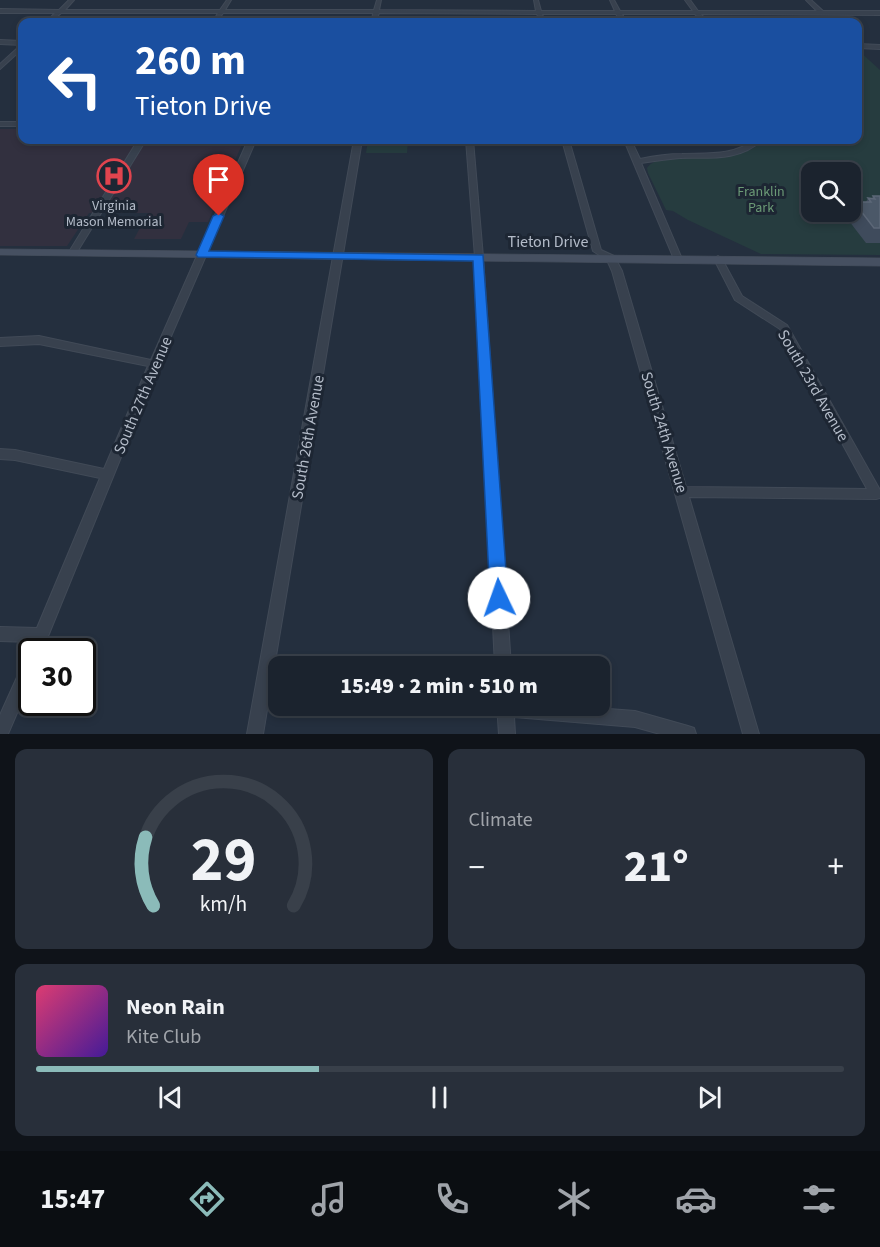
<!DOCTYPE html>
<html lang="en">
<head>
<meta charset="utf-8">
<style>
  :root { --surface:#1b232e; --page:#282f3a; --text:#f1f3f6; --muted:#a0a4aa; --line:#39404a; --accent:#8bbbb9 }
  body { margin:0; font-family:"Source Sans 3",sans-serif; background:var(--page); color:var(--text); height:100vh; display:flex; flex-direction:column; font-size:22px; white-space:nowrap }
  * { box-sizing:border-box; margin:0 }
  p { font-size:20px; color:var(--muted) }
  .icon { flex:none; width:33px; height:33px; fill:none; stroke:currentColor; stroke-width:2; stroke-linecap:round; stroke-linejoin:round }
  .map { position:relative; height:734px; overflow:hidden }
  .details { display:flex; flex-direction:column; gap:15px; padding:15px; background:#0f1319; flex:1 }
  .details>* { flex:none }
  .guide { position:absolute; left:18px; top:18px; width:844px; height:126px; border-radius:12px; box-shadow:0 3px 9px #0003,0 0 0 2px var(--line); background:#1a4fa0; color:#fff; overflow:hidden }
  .fabs { position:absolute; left:801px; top:162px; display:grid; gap:12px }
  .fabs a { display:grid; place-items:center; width:60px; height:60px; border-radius:12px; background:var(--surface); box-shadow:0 3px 9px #0003,0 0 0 2px var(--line); font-size:30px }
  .speed { position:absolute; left:18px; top:638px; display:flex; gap:12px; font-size:30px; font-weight:700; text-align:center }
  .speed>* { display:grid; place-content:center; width:78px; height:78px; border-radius:50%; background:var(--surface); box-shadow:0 3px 9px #0003,0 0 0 2px var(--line); line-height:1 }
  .speed .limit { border:3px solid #111; border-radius:9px; background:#fff; color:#111 }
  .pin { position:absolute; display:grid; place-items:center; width:51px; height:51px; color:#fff; margin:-62px -26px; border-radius:50% 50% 50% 0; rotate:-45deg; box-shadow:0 0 6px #0007 }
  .pin .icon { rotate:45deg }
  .me { position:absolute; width:66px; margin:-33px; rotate:357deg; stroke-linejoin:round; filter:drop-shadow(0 0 4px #0008) }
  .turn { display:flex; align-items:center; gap:21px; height:126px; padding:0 18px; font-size:27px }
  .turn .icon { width:78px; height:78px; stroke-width:2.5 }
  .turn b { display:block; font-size:42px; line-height:51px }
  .big { font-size:45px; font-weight:800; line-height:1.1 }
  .details .widget { flex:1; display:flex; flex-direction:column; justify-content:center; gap:9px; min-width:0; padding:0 21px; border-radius:12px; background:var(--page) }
  .details .dial { align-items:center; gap:0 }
  .dial svg { height:156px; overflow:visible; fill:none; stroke:var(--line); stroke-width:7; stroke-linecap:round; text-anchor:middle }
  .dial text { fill:var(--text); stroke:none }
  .song { display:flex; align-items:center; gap:18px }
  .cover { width:72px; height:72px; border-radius:9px; background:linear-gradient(135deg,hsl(340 70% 55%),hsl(260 70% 35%)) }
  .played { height:6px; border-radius:3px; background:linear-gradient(90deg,var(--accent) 35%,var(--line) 35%) }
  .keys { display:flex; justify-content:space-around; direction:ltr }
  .heat { display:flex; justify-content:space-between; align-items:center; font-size:33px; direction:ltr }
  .details .tiles { flex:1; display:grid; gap:15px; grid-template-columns:1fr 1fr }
  .widget:last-child { grid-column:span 2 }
  .trip { position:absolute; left:268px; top:656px; width:342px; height:60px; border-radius:12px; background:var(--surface); box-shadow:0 3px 9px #0003,0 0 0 2px var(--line); font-weight:800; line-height:60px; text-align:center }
  .dock { display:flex; height:96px; justify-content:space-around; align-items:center; background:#0b0e12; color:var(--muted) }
  .dock .icon { width:42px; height:42px }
  .dock .active { color:var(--accent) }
  .dock b { font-size:27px; color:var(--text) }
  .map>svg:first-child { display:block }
  .medical { fill:#32303f }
  .green { fill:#263c3f; fill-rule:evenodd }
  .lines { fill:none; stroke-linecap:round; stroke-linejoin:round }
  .minor-casing { stroke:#414a57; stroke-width:2 }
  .tertiary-casing { stroke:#414a57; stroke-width:2 }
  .secondary-casing { stroke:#414a57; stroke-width:1 }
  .minor { fill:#38414e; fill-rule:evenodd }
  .tertiary { fill:#38414e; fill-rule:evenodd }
  .secondary { fill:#465061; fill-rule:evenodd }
  .wall { fill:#3f4b5c }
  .building { fill:#4b5868; stroke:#5c6777; stroke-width:1.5 }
  .route { fill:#1a73e8; stroke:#114b97; stroke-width:1.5 }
  .labels { text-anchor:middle; stroke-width:6; stroke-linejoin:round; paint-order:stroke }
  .far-park-label { font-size:14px; fill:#6b9a76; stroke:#1d2633 }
  .far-poi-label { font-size:14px; fill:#b4bcc9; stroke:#1d2633 }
  .street-label { font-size:16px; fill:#b4bcc9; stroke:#1d2633 }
</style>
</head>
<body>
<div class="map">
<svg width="880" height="734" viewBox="0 0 880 734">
  <rect width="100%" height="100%" fill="#242f3e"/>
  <path class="medical" d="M0,129H22V140H244L208,222H189L181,239H134L148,213H89L67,246H0Z"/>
  <path class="green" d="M858,50L880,70V255L761,254L688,220L673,211L666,210L648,173L647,168C664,144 735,172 763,140H858ZM812,172H850V212H812Z
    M368,140H408L407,153H366Z"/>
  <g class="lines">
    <defs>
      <path id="minor" d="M69,0H74L65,10H220L227,0H231L225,10H374L377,0H381L379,10L536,11L534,0H538L541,11H615L610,0H614L620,11H693L685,0H690L698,11H817L806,0H811L823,11H880V15L701,14L707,22H702L695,14H622L626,22H621L616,14H542L545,22H540L537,14L379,13L376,22H372L373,13H223L217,22H213L218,13H61L51,22H46L55,13H0V9L59,10Z
        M22,44V49L0,69V64Z
        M0,122H22V126H0Z
        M138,140H146L77,252L73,255L70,254L69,252Z
        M248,140H256L159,364L42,651H32V678L8,734H0V715L28,653V651L31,642L0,641V627L37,628L100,478L15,460L0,459V449L15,450L104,469L148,366L39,344L0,346V338L39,336L151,360Z
        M354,140H362L263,734H247Z
        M466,140H473L483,257L511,666H495L475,257Z
        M562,140H569L601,250L614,256L622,271L686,487L867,489L780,329L735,300L714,259L718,256L722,259L742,296L787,325L880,490V498L876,499L689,497L759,734H743L612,271L607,260L593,251Z
        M624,140H631L640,159C654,156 668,154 682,154C708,153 732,156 754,140H762C739,162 708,157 680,158C667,159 654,161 641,163L682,259L678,262L674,259Z
        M497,705H556L635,711L688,726L694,728L696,734H660L635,727L514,717L515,734H499Z"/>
      <path id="tertiary" d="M0,40L22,41V45L0,44Z
        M858,44L880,45V49L858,48Z"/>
      <path id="secondary" d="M0,249L880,258V266L0,255Z"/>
    </defs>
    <use href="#minor" class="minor-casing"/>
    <use href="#tertiary" class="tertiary-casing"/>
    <use href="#secondary" class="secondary-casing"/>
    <use href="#minor" class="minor"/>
    <use href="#tertiary" class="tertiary"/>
    <use href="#secondary" class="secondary"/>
  </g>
  <path class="wall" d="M873,196H880V243H866L846,217L849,212H850V209L854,202H866L868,198H872Z"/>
  <path class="building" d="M873,196H880V228H874L854,202H871L868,198L875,199Z"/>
  <path class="route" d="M219,213L224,216L209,251L483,255L508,598L505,604L499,607L492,604L490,598L473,261L198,257L196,255L213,216Z"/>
  <defs>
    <symbol id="hospital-ring" viewBox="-11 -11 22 22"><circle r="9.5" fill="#1d2633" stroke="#e0444e" stroke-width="1.5"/><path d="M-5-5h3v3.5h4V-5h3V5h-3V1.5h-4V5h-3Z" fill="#e0444e"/></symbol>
  </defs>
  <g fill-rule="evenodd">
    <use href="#hospital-ring" x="95" y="157" width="38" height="38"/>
  </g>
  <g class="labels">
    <g class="far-park-label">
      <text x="761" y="196">Franklin<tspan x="761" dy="16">Park</tspan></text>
    </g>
    <g class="far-poi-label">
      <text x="114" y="210">Virginia<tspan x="114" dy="16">Mason Memorial</tspan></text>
    </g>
    <g class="street-label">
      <text x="548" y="247">Tieton Drive</text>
      <text transform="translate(814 385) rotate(60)" y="6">South 23rd Avenue</text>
      <text transform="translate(142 395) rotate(-67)" y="6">South 27th Avenue</text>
      <text transform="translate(665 432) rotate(73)" y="6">South 24th Avenue</text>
      <text transform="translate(307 437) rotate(-80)" y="6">South 26th Avenue</text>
    </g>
  </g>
</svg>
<div class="fabs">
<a><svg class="icon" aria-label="search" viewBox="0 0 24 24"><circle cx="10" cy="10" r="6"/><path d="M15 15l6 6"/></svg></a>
</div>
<div class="speed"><div class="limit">30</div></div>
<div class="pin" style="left:219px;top:216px;background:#d93025"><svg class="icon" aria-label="arrive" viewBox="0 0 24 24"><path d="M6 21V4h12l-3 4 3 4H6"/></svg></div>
<svg class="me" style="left:499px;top:598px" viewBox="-20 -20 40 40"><circle r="19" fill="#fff"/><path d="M0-13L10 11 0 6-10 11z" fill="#1a73e8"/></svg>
<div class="trip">15:49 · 2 min · 510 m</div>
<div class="guide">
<div class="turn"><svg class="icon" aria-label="left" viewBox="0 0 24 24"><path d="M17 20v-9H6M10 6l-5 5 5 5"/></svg><div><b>260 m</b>Tieton Drive</div></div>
</div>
</div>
<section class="details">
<div class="tiles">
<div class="widget dial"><svg viewBox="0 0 100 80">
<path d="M14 69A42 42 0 1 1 86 69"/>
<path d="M14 69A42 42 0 0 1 10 34" stroke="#8bbbb9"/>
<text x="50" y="56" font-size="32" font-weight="700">29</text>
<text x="50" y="72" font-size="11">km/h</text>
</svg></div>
<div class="widget"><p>Climate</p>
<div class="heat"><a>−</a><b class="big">21°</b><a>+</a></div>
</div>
<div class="widget">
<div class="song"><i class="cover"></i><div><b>Neon Rain</b><p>Kite Club</p></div></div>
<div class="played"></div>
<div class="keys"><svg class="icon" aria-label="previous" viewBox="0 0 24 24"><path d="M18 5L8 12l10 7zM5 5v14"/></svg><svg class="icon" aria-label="pause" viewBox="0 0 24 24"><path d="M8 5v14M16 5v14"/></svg><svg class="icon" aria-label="next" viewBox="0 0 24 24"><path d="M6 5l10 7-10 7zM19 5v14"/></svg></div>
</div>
</div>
</section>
<nav class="dock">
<b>15:47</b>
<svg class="icon active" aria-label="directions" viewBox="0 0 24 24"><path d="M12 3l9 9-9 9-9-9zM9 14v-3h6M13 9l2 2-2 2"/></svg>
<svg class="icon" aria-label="music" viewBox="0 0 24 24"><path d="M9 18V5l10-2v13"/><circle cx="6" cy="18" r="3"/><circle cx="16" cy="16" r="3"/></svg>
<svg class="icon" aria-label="phone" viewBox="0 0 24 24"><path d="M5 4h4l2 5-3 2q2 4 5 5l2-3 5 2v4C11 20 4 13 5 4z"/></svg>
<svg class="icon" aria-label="climate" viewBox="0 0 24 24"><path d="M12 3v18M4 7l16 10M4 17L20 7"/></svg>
<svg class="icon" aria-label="car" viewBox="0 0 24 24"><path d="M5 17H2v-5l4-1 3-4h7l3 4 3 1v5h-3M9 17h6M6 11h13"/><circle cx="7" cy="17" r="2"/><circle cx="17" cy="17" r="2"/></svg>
<svg class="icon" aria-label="filters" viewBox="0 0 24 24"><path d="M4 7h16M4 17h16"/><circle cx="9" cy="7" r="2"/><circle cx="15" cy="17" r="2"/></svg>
</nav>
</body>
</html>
